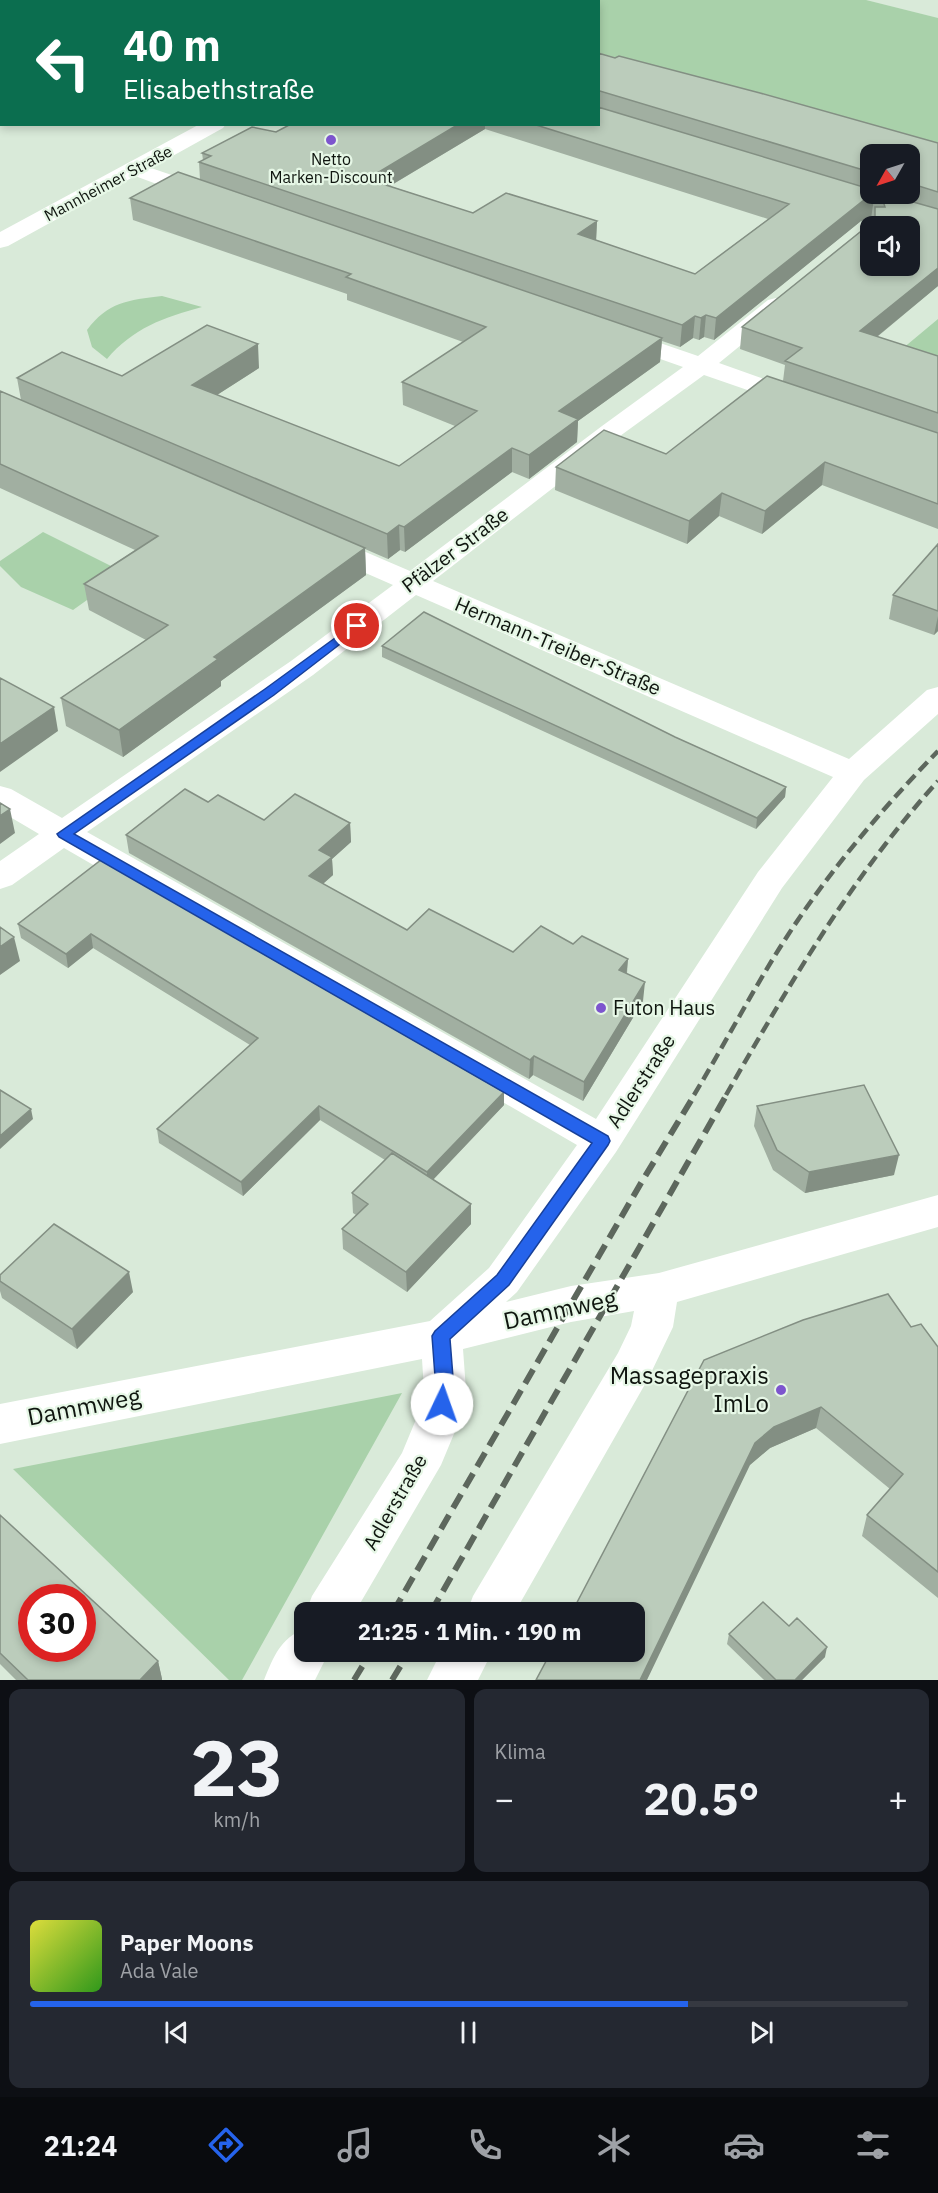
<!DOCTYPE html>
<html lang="de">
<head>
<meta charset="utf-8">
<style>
  :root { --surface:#171b24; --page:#242831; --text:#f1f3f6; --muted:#9ea1a6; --line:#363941; --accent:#2563eb }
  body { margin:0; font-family:"IBM Plex Sans",sans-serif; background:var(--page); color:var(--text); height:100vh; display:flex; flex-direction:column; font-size:22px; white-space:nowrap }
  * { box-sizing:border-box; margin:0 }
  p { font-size:20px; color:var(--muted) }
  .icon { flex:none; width:33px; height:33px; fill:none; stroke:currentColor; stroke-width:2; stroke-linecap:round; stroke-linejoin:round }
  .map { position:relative; height:1680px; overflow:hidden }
  .drawer { display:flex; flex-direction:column; gap:9px; padding:9px; background:#0d0f14; flex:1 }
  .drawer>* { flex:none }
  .hud { position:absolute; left:0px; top:0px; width:600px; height:126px; box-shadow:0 3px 9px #0003; background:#0b6e4f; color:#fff; overflow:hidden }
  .needle { width:39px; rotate:231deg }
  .tools { position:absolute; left:860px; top:144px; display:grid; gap:12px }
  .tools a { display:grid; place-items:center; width:60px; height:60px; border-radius:12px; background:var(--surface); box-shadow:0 3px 9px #0003; font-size:30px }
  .speed { position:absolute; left:18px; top:1584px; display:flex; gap:12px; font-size:30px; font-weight:700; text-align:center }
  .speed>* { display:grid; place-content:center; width:78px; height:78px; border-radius:50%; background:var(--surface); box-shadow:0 3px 9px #0003; line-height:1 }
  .speed .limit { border:9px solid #d22; background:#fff; color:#111 }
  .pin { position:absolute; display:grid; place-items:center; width:51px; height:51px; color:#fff; margin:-26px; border:3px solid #fff; border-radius:50%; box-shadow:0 2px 6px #0007 }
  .me { position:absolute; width:66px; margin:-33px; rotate:3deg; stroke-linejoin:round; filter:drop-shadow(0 0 4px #0008) }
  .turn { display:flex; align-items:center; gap:21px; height:126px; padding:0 24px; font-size:27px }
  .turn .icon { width:78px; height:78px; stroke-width:2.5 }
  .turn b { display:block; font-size:42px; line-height:51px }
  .big { font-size:45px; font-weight:800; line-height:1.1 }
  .drawer .tile { flex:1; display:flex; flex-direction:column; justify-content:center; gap:9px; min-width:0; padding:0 21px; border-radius:12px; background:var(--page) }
  .drawer .dial { align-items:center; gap:0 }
  .dial b { font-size:78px; line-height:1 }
  .song { display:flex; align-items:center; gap:18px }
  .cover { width:72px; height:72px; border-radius:9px; background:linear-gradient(135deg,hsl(60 70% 55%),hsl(110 70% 35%)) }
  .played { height:6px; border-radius:3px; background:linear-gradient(90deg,var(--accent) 75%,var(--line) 75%) }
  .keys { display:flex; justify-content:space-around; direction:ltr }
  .heat { display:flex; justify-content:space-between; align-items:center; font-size:33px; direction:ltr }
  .drawer .tiles { flex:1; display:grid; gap:9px; grid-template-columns:1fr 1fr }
  .tile:last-child { grid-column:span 2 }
  .trip { position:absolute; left:294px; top:1602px; width:351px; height:60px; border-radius:12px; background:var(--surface); box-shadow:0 3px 9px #0003; font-weight:800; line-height:60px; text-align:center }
  .tabs { display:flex; height:96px; justify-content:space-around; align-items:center; background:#090b0e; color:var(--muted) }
  .tabs .icon { width:42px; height:42px }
  .tabs .on { color:var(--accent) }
  .tabs b { font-size:27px; color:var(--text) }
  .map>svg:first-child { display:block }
  .green { fill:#a9d1aa }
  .water { fill:#87c889 }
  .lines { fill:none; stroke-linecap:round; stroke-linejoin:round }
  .minor { fill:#fff; fill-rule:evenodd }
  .rail-far1 { stroke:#5d675d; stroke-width:4.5; stroke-dasharray:12 6; stroke-linecap:butt }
  .rail { stroke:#5d675d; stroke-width:6; stroke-dasharray:16 8; stroke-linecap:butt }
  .wall { fill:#a1afa1; fill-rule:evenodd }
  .shaded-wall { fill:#838f83 }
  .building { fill:#bcb; stroke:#838f83; stroke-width:1.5; fill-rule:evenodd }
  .route { fill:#2563eb; stroke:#184099; stroke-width:1.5 }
  .poi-dot { fill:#7d55ce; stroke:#e6f7e6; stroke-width:2 }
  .labels { text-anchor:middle; stroke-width:4.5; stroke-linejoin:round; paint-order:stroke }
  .far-poi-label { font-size:16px; fill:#0f150f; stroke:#e6f7e6 }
  .far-street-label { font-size:16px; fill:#0f150f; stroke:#e6f7e6 }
  .street-label { font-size:20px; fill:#0f150f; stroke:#e6f7e6 }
  .poi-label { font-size:20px; fill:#0f150f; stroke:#e6f7e6; text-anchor:start }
  .near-street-label { font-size:24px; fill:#0f150f; stroke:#e6f7e6 }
  .near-poi-label { font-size:24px; fill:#0f150f; stroke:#e6f7e6; text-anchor:end }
</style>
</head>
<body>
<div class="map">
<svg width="938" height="1680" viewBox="0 0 938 1680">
  <rect width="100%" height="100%" fill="#d9ead9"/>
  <path class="green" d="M513,0H866L938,18V147L599,53L598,2H510Z
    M162,296L202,307C164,317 132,329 107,359L92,347L87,330C108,302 128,300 162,296Z
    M938,319V368L896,354Z
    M43,532L125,573L73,610L21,587L0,566V561Z
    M402,1393L242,1680H229L13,1469Z"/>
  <path class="water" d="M0,0H204L2,2L0,107Z"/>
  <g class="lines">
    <path class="minor" d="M433,0H452L432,2Z
      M200,124H226L223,128L151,168L216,190L219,195L216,200L208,201L200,200L135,176L8,246L0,248V232Z
      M776,298L784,300L788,305L784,310L719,363L806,394L810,399L806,404L797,407L788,404L704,375L620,436L433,581L849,759L927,690L938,687V714L864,780L782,888L616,1152L517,1292L506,1302L571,1286L659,1273L938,1195V1227L677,1302L673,1327L648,1379L515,1612H467L473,1596L618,1353L631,1326L634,1311L571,1322L463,1349L466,1390L461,1417L441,1465L355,1612H306L312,1596L402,1453L417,1417L424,1390L422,1359L0,1444V1404L430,1321L489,1268L577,1145L64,848L12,885L0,889V861L39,834L0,811V786L11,789L62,818L291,661L393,585L313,550L309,544L313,538L323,536L333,538L410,571L602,426L683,367L612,342L608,337L612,332L620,330L628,332L698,356L768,300ZM416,595L833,777L758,872L596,1119L87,832L313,675Z
      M304,1629V1652H329L315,1680H264C274,1656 280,1639 304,1629Z
      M441,1652H492L478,1680H427Z"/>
    <path class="rail-far1" d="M694,1095C723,1047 749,997 779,949C824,877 879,812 938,751
      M726,1095C789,985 852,876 938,781"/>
    <path class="rail" d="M393,1612L641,1183L695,1094
      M431,1612L727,1094
      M354,1680L371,1652
      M392,1680L409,1652"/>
  </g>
  <path class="wall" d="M598,53L938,143V286L877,337L938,356V529L822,485L762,534L719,516L687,544L555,490L556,467L666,454L783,381L785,365L740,349L742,327L873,221L874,220L871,219L861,221L714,340L704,337L699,340L693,338L680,347L662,341L660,362L578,421L577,442L529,479L512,472L405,552L400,550L388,559L365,549L366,575L221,681V686L123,757L66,726L61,698L146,640L89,610L84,584L135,550L0,488V391L21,400L17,378L122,376L259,368L217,395L399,466L455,426L403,405L402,382L463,342L347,300V294L133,220L130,198L200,180L199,162L203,160L202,153L276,132L291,124H598ZM485,129L768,219L695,274L596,240L597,221L473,213L390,186ZM870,154H909V194H870Z
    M938,544V631L934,635L889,619L893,595Z
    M382,646L675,737L786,787L785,797L756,829L382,657Z
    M208,802L264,820L350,823L351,842L332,859L333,875L323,884L407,930L513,952L573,944L628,959L627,974L643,1001L583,1101L533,1075L529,1079L129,853L126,835Z
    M101,860L504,1105L433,1180L471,1224L407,1292L343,1249L342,1229L356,1215L353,1213L352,1193L385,1160L320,1120L243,1196L159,1143L157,1129L250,1045L93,948L68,968L21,938L18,924Z
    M757,1106L894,1175L805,1193L773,1170L754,1126Z
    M0,1275L133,1292L77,1349L2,1298L0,1291Z
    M911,1327L938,1347V1598L862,1536L867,1515L890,1489L816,1428L770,1448L572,1612Z
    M0,1515L158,1661L162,1679V1680H16L0,1664Z
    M789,1626L825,1657L802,1680H764L727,1644L729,1634Z"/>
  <path class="shaded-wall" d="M459,124H485V129L368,199L367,179Z
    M874,198L871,219L861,221L714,340L716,318L864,200Z
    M597,221L596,242L578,234Z
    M938,268V286L857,353L860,331Z
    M706,315L704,337L699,340L701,318Z
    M695,316L693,338L680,347L682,325Z
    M662,338L660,362L578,421L577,442L529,479V455L559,411Z
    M258,344L259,368L195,409L192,385Z
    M512,448V472L405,552L404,527Z
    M825,462L822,485L762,534L765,511Z
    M722,493L719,516L687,544L689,521Z
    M399,525L400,550L388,559L387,534Z
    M365,548L366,575L221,681V686L123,757L119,730L214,657Z
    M938,616V631L934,635Z
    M54,707L58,731L0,772V744Z
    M786,787L785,797L756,829L757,818Z
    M10,809L15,833L0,844V816Z
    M350,823L351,842L332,859L333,875L310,895L309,876L319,850Z
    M91,934L93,948L68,968L66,954Z
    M14,937L20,961L0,975V947Z
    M628,959L626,978L619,970Z
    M645,982L643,1001L583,1101L584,1082Z
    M534,1056L533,1075L529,1079L530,1060Z
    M504,1092V1105L427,1186V1172Z
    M319,1106L320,1120L243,1196L241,1182Z
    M31,1109L33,1119L0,1149V1136Z
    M899,1155L894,1175L805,1193L809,1172Z
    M471,1204V1224L407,1292L406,1272Z
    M129,1272L133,1292L77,1349L72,1329Z
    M821,1407L816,1428L770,1448L750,1465L647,1680H640L755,1443L774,1427Z
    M827,1647L825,1657L802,1680H795Z
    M158,1661L162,1679V1680H140Z"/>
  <path class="building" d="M598,53L615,58L619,56L760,93L938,143V192L909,183V154H870V172L600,91L598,92Z
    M598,107L870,189V194H885L938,209V268L860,331L938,356V413L785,361L802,348L742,327L875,220V207H885L883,201L874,198L864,200L716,318L706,315L701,318L695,316L682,325L199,162L211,156L202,153L252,127L276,132L291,124H459L367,179L473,213L506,193L597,221L578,234L695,274L789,204L533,124H598ZM870,226H909V266H870Z
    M178,172L662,338L559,411L578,419L529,455L512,448L404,527L399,525L387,534L17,378L62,352L122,376L207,325L258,344L192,385L399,466L477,411L402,382L486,327L346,277L351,274L130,198Z
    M767,376L938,433V504L825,462L765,511L722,493L689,521L556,467L604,430L666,454Z
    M0,391L365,548L214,657L218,659L119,730L61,698L168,625L84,584L158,536L0,464Z
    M938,544V611L893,595Z
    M424,612L675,737L786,787L757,818L382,646Z
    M0,678L54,707L0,744Z
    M185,789L208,802L218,795L264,820L295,794L350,823L319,850L332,857L309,876L407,930L429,909L513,952L541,926L573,944L582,936L628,959L619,970L645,982L584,1082L534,1056L530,1060L126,835Z
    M0,803L10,809L0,816Z
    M101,860L504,1092L427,1172L319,1106L241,1182L157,1129L258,1038L91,934L66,954L18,924Z
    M0,927L14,937L0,947Z
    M864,1085L899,1155L809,1172L777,1150L757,1106Z
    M0,1090L31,1109L0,1136Z
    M392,1153L471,1204L406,1272L342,1229L368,1204L352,1193Z
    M54,1224L129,1272L72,1329L0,1281V1275Z
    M888,1294L911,1327L921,1324L938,1347V1572L867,1515L903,1474L821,1407L774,1427L755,1443L640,1680H536L551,1652H634V1612H572L704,1360L803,1320Z
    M0,1515L158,1661L140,1680H28L0,1653ZM32,1598H82V1648H32Z
    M763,1602L789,1626L797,1618L827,1647L795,1680H776L729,1634Z"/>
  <path class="route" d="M357,622L361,623V628L274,695L74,834L608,1136L610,1141L608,1145L509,1285L450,1339L454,1390L448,1409L442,1411L436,1409L433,1404L436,1390L432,1336L435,1331L497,1275L592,1143L59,837L57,834L265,689Z"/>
  <g class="poi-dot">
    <circle cx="331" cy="140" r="6"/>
    <circle cx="601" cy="1008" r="6"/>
    <circle cx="781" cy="1390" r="6"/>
  </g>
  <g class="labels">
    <g class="far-poi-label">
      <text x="331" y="165">Netto<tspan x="331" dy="18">Marken-Discount</tspan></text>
    </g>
    <g class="far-street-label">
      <text transform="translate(108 183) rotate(-28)" y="6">Mannheimer Straße</text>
    </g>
    <g class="street-label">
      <text transform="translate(455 550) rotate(-37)" y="7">Pfälzer Straße</text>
      <text transform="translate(558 646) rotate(23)" y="7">Hermann-Treiber-Straße</text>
      <text transform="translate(641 1081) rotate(-57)" y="7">Adlerstraße</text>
      <text transform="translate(395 1502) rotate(-60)" y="7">Adlerstraße</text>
    </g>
    <g class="poi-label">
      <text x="613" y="1015">Futon Haus</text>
    </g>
    <g class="near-street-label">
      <text transform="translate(560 1310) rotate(-12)" y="8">Dammweg</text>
      <text transform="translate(84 1407) rotate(-11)" y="8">Dammweg</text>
    </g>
    <g class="near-poi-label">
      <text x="769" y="1384">Massagepraxis<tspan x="769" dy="28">ImLo</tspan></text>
    </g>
  </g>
</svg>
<div class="tools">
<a><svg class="needle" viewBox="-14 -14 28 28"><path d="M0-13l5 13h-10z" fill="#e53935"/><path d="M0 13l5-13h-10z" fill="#9ea1a6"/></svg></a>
<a><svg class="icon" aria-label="sound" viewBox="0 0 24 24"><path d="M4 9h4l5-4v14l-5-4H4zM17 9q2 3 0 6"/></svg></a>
</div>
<div class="speed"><div class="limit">30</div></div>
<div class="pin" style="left:357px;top:626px;background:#d93025"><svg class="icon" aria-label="arrive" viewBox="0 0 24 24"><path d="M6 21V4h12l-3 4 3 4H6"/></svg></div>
<svg class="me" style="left:442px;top:1404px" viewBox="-20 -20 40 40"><circle r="19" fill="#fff"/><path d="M0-13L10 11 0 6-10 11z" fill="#2563eb"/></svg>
<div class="trip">21:25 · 1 Min. · 190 m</div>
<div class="hud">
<div class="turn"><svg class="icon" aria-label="left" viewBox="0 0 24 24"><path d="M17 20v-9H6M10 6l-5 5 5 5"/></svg><div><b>40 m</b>Elisabethstraße</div></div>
</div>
</div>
<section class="drawer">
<div class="tiles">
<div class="tile dial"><b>23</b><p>km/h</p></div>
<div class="tile"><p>Klima</p>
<div class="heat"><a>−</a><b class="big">20.5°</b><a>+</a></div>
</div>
<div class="tile">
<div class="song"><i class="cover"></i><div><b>Paper Moons</b><p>Ada Vale</p></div></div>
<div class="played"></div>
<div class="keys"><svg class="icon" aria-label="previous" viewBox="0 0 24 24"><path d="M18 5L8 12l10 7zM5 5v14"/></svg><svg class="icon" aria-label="pause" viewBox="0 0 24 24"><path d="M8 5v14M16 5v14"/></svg><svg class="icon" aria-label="next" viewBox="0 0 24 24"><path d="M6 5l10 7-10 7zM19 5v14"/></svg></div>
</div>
</div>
</section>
<nav class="tabs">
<b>21:24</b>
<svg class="icon on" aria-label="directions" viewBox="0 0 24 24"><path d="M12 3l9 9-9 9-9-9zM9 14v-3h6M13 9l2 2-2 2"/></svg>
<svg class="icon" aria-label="music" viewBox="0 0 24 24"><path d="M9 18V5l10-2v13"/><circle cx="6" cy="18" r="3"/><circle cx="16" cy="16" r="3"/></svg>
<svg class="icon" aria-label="phone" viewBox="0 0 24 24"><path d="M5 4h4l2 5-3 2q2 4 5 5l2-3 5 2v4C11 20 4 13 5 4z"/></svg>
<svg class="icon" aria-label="climate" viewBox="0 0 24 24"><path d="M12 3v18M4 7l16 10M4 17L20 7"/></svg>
<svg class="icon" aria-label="car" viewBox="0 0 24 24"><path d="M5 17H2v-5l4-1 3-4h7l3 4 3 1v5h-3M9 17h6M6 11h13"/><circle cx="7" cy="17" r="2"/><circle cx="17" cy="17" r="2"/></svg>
<svg class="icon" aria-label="filters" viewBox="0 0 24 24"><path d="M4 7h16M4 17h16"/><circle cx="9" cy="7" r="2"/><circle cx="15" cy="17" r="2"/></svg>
</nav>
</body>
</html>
